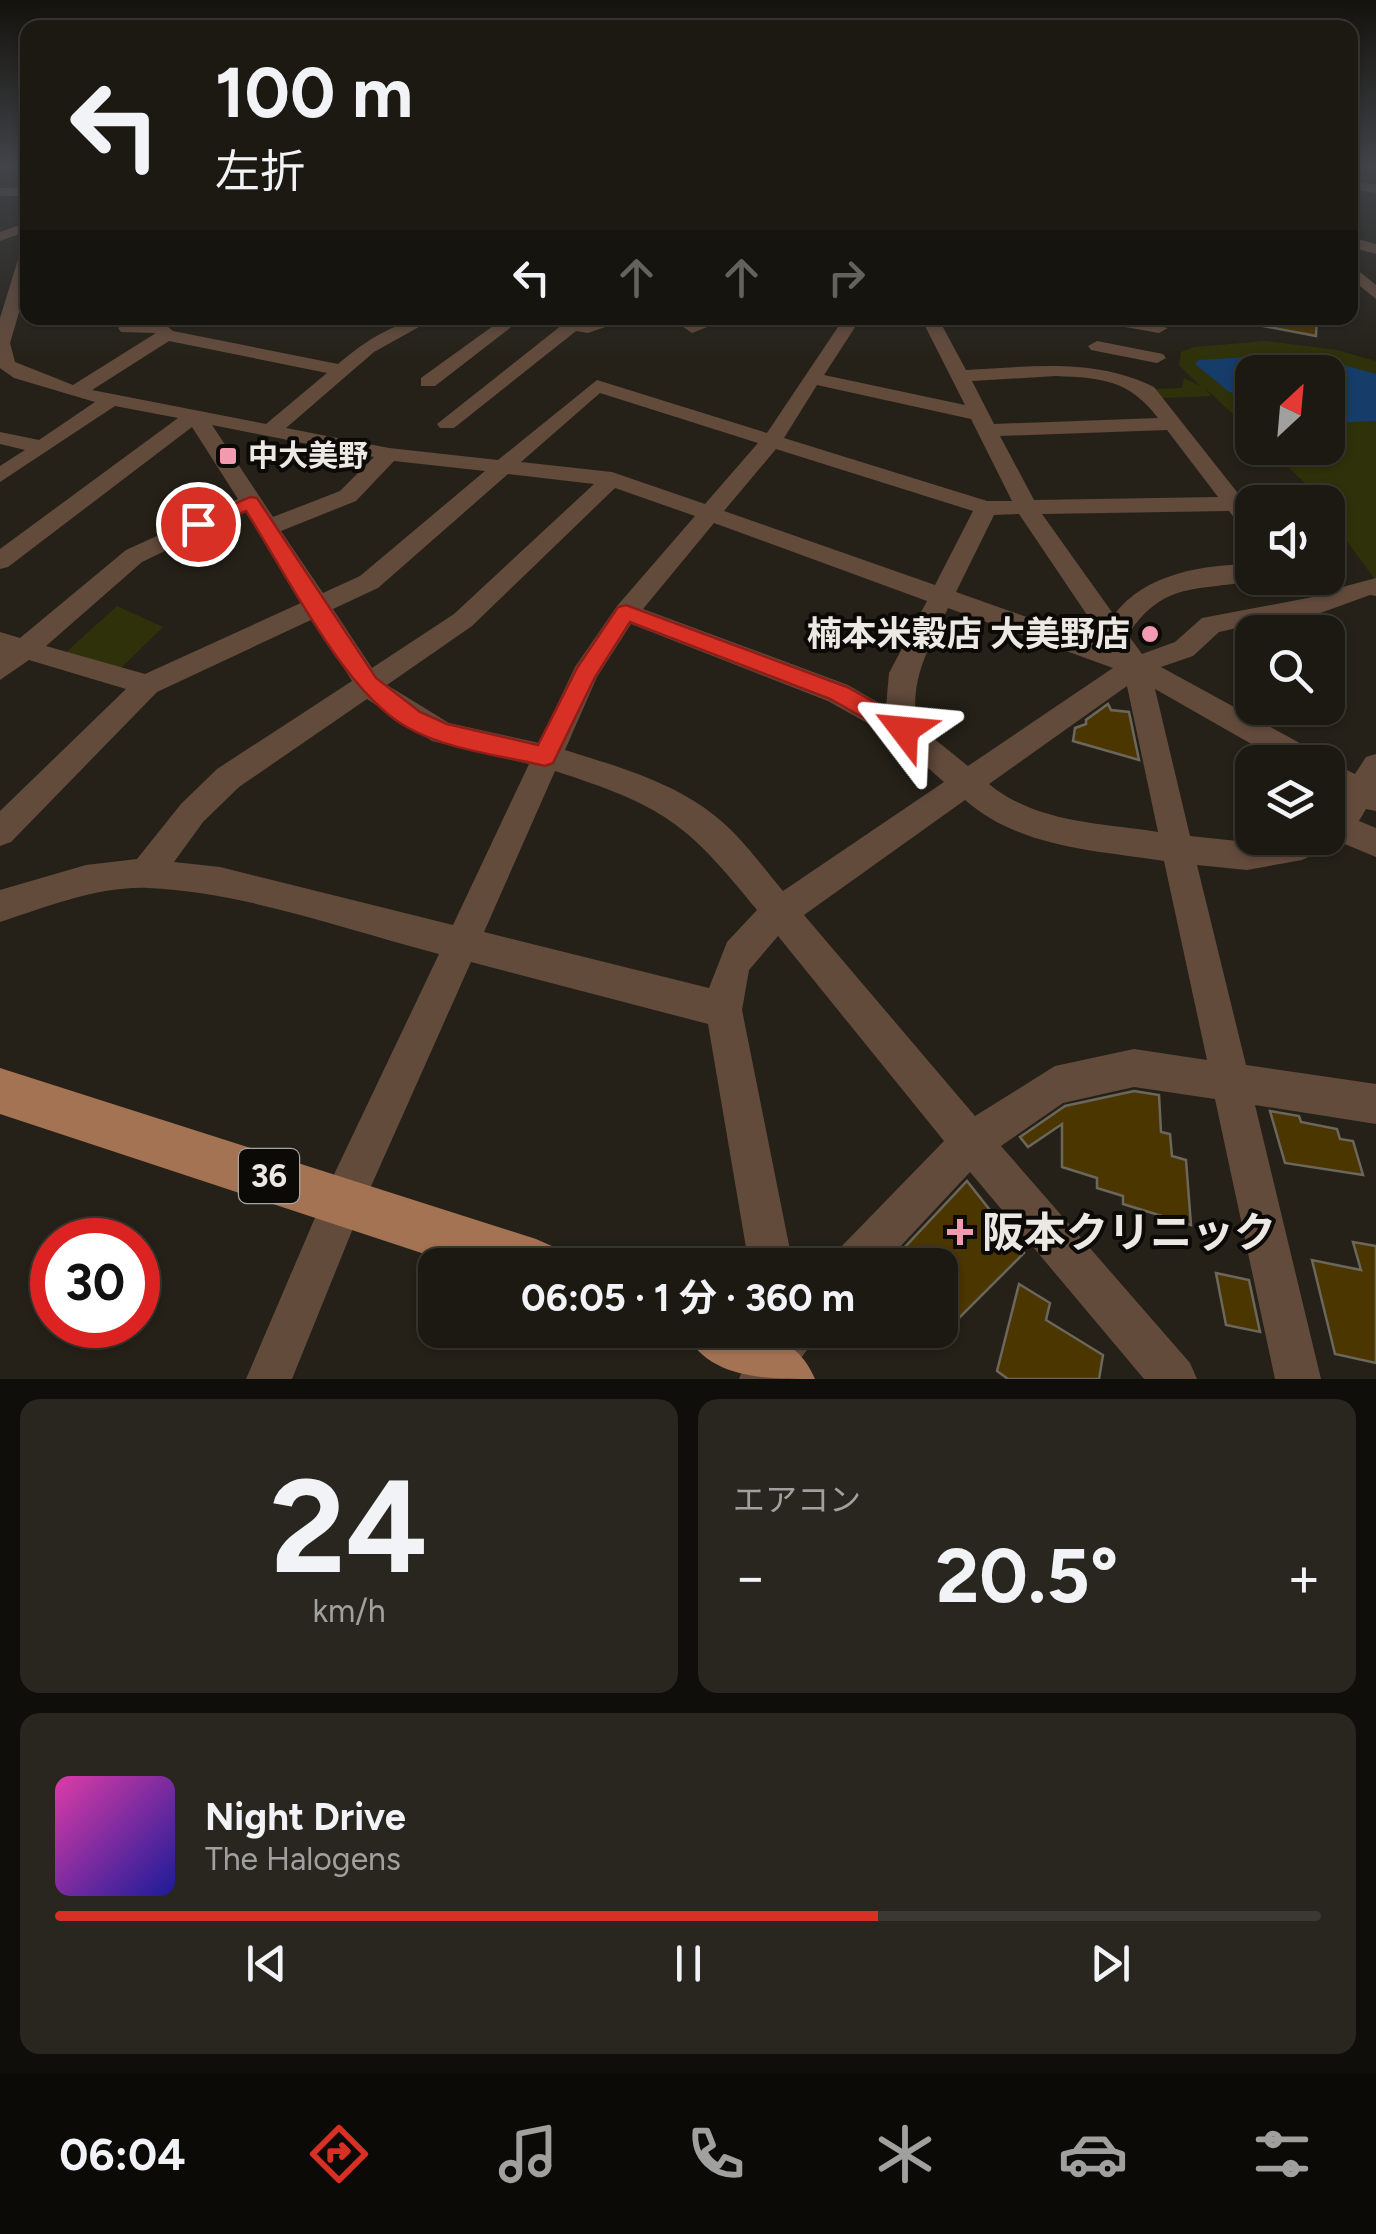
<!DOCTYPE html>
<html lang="ja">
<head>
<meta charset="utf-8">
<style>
  :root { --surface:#1c1912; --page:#292620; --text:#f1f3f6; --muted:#a0a09f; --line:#3a3832; --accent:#d93025 }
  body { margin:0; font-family:Figtree,"Noto Sans JP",sans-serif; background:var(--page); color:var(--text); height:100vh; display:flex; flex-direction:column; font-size:38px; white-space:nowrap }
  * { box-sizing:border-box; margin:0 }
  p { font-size:32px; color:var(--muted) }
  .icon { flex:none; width:55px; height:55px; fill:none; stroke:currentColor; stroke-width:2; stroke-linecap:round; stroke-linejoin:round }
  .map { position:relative; height:1379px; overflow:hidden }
  .details { display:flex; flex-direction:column; gap:20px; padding:20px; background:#0f0e0a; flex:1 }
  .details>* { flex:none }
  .hud { position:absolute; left:20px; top:20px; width:1338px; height:305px; border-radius:20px; box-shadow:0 2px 8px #0004,0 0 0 2px var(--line); background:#1c1912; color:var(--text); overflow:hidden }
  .needle { width:65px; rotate:26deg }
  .buttons { position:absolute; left:1235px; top:355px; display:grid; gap:20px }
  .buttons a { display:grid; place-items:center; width:110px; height:110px; border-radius:20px; background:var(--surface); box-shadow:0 2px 8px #0004,0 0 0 2px var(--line); font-size:50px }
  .speed { position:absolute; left:30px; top:1218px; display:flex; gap:20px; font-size:50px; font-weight:700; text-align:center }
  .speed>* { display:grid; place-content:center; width:130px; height:130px; border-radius:50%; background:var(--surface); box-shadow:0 2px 8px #0004,0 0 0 2px var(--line); line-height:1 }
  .speed .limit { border:15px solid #d22; background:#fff; color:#111 }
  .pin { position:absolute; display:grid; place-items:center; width:85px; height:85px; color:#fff; margin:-42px; border:5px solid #fff; border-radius:50%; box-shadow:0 2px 10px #0007 }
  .me { position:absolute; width:110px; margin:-55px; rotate:299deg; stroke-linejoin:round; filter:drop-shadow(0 0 8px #0008) }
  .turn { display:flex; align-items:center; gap:35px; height:210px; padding:0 30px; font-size:45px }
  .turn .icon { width:130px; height:130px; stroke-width:2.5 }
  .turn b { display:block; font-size:70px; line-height:85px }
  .lanes { display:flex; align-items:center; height:95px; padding:0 30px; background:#0003; justify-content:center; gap:50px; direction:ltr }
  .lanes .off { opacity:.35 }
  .big { font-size:75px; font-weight:700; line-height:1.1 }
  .details .card { flex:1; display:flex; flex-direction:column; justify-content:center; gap:15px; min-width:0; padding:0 35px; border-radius:20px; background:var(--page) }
  .details .dial { align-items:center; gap:0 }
  .dial b { font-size:130px; line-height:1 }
  .song { display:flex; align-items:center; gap:30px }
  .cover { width:120px; height:120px; border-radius:15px; background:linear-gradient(135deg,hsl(320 70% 55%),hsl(240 70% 35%)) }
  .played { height:10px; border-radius:5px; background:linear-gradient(90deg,var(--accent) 65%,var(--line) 65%) }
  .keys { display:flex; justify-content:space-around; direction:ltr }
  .heat { display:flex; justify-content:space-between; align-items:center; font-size:55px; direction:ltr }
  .details .tiles { flex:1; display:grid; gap:20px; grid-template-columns:1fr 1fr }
  .card:last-child { grid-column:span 2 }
  .trip { position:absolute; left:418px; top:1248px; width:540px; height:100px; border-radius:20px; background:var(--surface); box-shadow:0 2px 8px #0004,0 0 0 2px var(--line); font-weight:700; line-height:100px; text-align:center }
  .dock { display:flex; height:160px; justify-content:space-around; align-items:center; background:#0b0a07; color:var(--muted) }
  .dock .icon { width:70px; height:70px }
  .dock .current { color:var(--accent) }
  .dock b { font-size:45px; color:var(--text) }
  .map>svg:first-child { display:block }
  .green { fill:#2f310a }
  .water { fill:#163c6a }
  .building { fill:#4c3600; stroke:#6c675d; stroke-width:2.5 }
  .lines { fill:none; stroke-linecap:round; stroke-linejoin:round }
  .minor { fill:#634b3c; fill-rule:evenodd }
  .major { fill:#a47354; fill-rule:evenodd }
  .route { fill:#d93025; stroke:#8d1f18; stroke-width:2.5 }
  .poi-dot { fill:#f29ab0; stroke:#0c0a07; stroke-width:4 }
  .labels { text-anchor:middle; stroke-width:8; stroke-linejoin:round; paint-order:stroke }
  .far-poi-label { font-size:30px; font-weight:bold; fill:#ece9e4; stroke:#0c0a07; text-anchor:start }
  .shield { fill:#0c0a07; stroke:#a9a6a2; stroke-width:2.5 }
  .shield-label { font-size:32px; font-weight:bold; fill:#ece9e4 }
  .poi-label { font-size:35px; font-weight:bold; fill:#ece9e4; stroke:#0c0a07; text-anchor:end }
  .near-poi-label { font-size:42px; font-weight:bold; fill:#ece9e4; stroke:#0c0a07; text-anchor:start }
</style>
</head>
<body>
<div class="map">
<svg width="1376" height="1379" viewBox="0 0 1376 1379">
  <rect width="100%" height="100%" fill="#252118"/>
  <path class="green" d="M1266,341L1337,350L1376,361V581L1328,515V502H1319L1305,483L1268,448H1328V372H1252V432L1205,388L1211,396L1162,398L1154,389L1182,388L1184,378L1200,386L1179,365L1181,352L1194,347Z
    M117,606L163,627L120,669L65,653Z"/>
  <path class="water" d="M1282,355L1329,361L1376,374V421L1328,423V372H1252V404L1228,391L1195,364L1199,360Z"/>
  <path class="building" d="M1264,318H1317L1316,336L1263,326Z
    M1108,704L1111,710L1129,712L1139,760L1073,741L1075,728L1086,724V720Z
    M1134,1091L1159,1095L1161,1132L1170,1134L1172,1156L1186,1160L1191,1225L1123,1204V1196L1097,1188V1178L1062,1167V1124L1028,1147L1020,1137L1065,1106Z
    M1270,1111L1299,1116L1301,1122L1337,1129L1340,1139L1353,1141L1363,1175L1285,1163Z
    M967,1181L1024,1253L940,1337V1265H888Z
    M1353,1242L1376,1246V1363L1335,1354L1312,1260L1361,1270Z
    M1216,1273L1249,1280L1260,1332L1226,1325Z
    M1019,1284L1050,1303L1046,1320L1103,1355L1099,1379H1008L997,1371Z"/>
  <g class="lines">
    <path class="minor" d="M1350,181L1376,185V193L1350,189Z
      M0,188H28V196H0Z
      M28,222V231L0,241V232Z
      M1350,237L1376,244V254L1350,247Z
      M28,249V282L10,343L15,362L73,385L156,333L121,332L118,328L127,323L162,322L173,331L338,364C365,341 399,318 435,318L374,352L286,428L389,448L498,460L597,380L767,433L844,318H861L824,375L965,405L921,318H938L966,370C1031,367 1093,357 1154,387L1252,511V533L1244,531L1229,511L1042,514L1114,615C1145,573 1203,565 1252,564V578H1261C1204,594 1166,576 1128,635L1142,654L1175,642L1202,618L1313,597L1293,578H1320L1335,589L1376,578V596L1370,595L1301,620L1263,622L1219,632L1193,656L1161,667L1318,753L1323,762H1283L1155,689L1190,836L1247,842L1328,838V818L1342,796L1328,788V762H1323L1328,761L1355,774L1366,757L1376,754V811L1366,809L1359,821L1376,828V857L1340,842L1302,860L1247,870L1197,865L1246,1065L1376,1084V1124L1255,1105L1321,1379H1275L1215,1099L1134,1087L1063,1103L1001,1146L1190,1363L1197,1379H1144L970,1172L883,1265H831L838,1250L944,1141L778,936L749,970L742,1010L793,1265H749L708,1024L471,962L360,1211L292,1379H246L329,1185L439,954C347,930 244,892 148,888C98,886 47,907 0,922V890L86,865L137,859L181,804L217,769L352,681L313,619L157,692L11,842L0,846V811L126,689L29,660L0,680V632L20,638L126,550L238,499L192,427L8,567L0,569V549L178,418L115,406L0,482V466L25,450L0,444V432L39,440L95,402L14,378L0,368V318L20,253ZM169,341L327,373L266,424L92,390ZM1056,376C1103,378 1129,380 1158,418L994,424L972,381ZM817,385L971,419L1012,501H987L784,438ZM600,393L758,443L705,504L612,472L521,462ZM212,425L374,457L340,491L273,517ZM1167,430L1218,497L1034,500L1000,436ZM776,449L973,511L935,585L724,511ZM394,461L485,471L360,576L323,593L281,531L356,501ZM508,474L594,484L454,614L372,668L333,609L378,588ZM615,488L695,516L617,606L575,667L539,743L449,723L387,685L472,626ZM246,512L303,602L145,674L46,646L142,562ZM1019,514L1108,646L956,592L994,515ZM714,523L927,601L889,673L886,707L848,685L643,609ZM948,608L1113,668L968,766L917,725C909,679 929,648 948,608ZM631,624L828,701L894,738L944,782L783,891C766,871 750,849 732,831C686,785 625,769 565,750L597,677ZM1127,686L1158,832C1100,823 1036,823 989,784ZM367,699L432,741L529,764L453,925L220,867L174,862L203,822L239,787ZM555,771C663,806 686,822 757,910L727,942L709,988L484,932ZM965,800C1020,848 1095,850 1164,861L1207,1060L1134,1049L1055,1066L975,1116L804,915Z
      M1350,264L1376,285V299L1350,278Z
      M504,318H523L435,386H421V378Z
      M605,318H631L588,333L576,331L454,428H440L437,424L567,321L587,323Z
      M670,318H689L694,321L730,318L692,333Z
      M1093,318H1129L1168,328L1159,333L1102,323Z
      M1174,318H1192L1182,326L1176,325Z
      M1097,341L1163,354L1166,358L1157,363L1091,350L1088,346Z
      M747,1330H817L810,1346L785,1379H739L745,1364Z"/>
    <path class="major" d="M0,1068L536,1239L554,1247L562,1265H458L0,1114Z
      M684,1330C735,1330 792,1323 815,1379C764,1379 707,1379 684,1330Z"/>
  </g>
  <linearGradient id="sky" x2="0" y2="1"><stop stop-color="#14120d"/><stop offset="0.46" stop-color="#404348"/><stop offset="1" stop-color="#404348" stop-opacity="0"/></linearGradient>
  <rect width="1376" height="359" fill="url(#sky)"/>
  <path class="route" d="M250,497L257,498L376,678L420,712L447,724L538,745L577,668L618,607L626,605L847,687L912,723L916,730L912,736H896L830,699L630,622L595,677L553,763L545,766C499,755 446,750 405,726C343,690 286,573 246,511L198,531L189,524Z"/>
  <g class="poi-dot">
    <rect x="218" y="446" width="20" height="20" rx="5"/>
    <circle cx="1150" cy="634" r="10"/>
    <path d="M955 1217h10v10h10v10h-10v10h-10v-10h-10v-10h10z"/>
  </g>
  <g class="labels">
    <g class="far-poi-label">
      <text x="248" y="466">中大美野</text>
    </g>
    <rect class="shield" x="239" y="1149" width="60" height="54" rx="8"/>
    <g class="shield-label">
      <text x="269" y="1187">36</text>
    </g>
    <g class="poi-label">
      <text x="1130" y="646">楠本米穀店 大美野店</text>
    </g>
    <g class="near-poi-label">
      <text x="982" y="1247">阪本クリニック</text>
    </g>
  </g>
</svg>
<div class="buttons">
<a><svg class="needle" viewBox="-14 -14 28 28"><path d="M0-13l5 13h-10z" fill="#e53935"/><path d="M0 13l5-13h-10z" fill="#a0a09f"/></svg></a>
<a><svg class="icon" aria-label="sound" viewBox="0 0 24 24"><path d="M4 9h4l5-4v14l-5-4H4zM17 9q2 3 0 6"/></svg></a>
<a><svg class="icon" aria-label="search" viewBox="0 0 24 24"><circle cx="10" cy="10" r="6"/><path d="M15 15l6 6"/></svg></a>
<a><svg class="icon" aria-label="layers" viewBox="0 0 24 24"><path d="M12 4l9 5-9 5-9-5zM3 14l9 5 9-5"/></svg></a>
</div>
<div class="speed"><div class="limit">30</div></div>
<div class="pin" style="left:198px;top:524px;background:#d93025"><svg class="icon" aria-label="arrive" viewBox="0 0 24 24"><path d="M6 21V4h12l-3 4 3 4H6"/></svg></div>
<svg class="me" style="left:904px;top:730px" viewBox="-20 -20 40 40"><path d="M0-17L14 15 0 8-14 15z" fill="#d93025" stroke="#fff" stroke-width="4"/></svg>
<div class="trip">06:05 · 1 分 · 360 m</div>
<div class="hud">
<div class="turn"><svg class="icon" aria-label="left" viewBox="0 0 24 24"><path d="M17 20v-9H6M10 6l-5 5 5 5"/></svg><div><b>100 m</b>左折</div></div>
<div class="lanes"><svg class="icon" aria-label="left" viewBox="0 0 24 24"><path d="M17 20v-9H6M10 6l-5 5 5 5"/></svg><svg class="icon off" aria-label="ahead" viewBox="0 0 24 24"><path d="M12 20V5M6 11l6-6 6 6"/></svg><svg class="icon off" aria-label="ahead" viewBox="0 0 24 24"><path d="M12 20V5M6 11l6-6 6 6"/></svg><svg class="icon off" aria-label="right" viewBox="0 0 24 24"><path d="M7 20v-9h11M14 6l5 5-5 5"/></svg></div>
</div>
</div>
<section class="details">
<div class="tiles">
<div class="card dial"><b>24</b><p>km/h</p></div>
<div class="card"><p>エアコン</p>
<div class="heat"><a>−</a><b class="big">20.5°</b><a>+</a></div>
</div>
<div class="card">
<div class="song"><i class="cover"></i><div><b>Night Drive</b><p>The Halogens</p></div></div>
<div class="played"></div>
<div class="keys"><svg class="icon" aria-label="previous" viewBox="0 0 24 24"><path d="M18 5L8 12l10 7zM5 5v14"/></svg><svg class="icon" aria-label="pause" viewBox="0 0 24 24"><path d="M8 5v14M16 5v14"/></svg><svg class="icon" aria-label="next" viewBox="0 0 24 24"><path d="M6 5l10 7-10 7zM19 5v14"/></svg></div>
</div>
</div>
</section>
<nav class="dock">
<b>06:04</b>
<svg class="icon current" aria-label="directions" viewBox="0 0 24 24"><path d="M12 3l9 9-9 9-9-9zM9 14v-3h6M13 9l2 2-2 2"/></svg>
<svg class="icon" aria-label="music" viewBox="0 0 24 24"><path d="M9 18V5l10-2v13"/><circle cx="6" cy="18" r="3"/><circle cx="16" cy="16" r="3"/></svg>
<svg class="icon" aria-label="phone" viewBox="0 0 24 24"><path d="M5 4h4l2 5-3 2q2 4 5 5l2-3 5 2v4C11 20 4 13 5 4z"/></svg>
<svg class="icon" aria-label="climate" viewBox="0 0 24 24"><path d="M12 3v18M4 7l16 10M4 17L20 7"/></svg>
<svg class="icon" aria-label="car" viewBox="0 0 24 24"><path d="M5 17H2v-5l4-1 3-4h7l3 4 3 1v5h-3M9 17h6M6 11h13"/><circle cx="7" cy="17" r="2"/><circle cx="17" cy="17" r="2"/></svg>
<svg class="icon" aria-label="filters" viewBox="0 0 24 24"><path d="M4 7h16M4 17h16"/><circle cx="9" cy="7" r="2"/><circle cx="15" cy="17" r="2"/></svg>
</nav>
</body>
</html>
